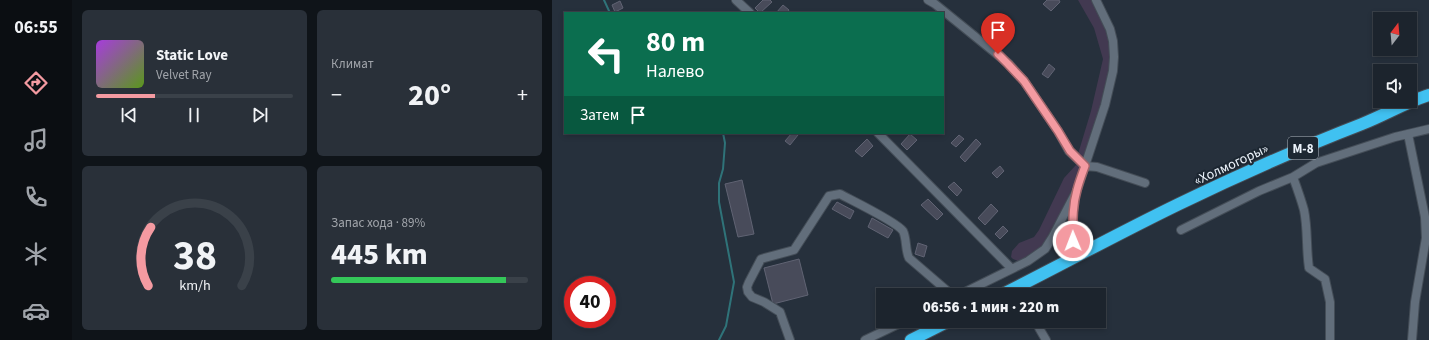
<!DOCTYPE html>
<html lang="ru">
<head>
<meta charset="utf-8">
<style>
  :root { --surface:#1c242d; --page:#293039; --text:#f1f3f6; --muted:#a0a4aa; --line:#3a4149; --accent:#f49aa1 }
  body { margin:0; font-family:"Source Sans 3",sans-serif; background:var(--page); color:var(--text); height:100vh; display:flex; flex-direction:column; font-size:15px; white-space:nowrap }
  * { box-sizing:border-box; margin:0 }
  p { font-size:13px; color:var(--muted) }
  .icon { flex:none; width:22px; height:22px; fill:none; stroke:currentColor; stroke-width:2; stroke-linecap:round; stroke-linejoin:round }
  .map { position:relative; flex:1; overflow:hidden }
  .details { display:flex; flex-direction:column; gap:10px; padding:10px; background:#0f1419; width:480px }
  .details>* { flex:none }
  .guide { position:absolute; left:12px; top:12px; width:380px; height:122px; border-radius:0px; box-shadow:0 2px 6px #0003,0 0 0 1px var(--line); background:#0b6e4f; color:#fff; overflow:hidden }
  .needle { width:26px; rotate:16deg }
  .fabs { position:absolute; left:821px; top:12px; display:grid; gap:8px }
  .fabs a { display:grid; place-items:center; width:44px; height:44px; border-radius:0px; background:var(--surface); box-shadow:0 2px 6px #0003,0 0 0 1px var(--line); font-size:20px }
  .speed { position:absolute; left:12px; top:276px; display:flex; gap:8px; font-size:20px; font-weight:700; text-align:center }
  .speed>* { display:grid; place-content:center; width:52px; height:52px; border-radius:50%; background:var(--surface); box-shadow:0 2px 6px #0003,0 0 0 1px var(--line); line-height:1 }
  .speed .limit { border:6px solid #d22; background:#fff; color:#111 }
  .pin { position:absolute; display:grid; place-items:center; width:34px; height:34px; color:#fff; margin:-41px -17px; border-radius:50% 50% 50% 0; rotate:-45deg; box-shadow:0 0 4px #0007 }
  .pin .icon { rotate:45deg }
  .me { position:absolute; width:44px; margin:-22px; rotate:359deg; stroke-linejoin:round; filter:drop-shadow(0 0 3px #0008) }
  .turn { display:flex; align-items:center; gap:14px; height:84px; padding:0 16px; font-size:18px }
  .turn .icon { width:52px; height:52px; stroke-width:2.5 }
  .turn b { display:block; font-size:28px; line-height:34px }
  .then { display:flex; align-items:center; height:38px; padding:0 16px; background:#0003; gap:8px; font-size:15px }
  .big { font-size:30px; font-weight:800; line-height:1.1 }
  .details .card { flex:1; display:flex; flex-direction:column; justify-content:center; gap:6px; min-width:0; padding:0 14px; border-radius:6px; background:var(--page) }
  .details .dial { align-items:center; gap:0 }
  .dial svg { height:104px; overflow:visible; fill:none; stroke:var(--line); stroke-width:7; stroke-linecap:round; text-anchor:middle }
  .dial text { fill:var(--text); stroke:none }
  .song { display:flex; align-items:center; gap:12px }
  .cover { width:48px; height:48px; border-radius:6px; background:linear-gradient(135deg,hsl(280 70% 55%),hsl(90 70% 35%)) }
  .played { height:4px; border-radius:2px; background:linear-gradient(90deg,var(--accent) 30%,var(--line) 30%) }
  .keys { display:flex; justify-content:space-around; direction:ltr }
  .heat { display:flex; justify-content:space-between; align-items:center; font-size:22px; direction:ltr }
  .charge { height:6px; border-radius:3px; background:linear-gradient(90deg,#34c759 89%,var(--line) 0) }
  .details .tiles { flex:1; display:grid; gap:10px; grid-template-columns:repeat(2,1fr) }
  .trip { position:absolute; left:324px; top:288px; width:230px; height:40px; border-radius:0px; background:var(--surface); box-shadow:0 2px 6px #0003,0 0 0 1px var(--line); font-weight:800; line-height:40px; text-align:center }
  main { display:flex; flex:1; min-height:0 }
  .menu { display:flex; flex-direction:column; width:72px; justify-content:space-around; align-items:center; background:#0b0e12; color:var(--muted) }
  .menu .icon { width:28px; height:28px }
  .menu .selected { color:var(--accent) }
  .menu b { font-size:18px; color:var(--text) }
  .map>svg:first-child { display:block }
  .green { fill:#423951 }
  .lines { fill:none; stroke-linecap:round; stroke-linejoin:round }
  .stream { stroke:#2f7379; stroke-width:2 }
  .building { fill:#484b5a; stroke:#606373 }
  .minor-casing { stroke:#444d57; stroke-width:10 }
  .highway-casing { stroke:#444d57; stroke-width:14 }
  .minor { stroke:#626e7b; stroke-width:8 }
  .highway { stroke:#40c1f1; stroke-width:12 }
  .route-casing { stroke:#9f6469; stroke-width:10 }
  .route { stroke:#f49aa1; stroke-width:7 }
  .labels { text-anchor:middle; stroke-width:4; stroke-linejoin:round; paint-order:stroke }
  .shield { fill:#1d2732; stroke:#afb6bf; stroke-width:1 }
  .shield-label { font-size:13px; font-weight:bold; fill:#edf4fc }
  .street-label { font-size:14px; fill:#edf4fc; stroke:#1d2732 }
</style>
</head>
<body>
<main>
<nav class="menu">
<b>06:55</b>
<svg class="icon selected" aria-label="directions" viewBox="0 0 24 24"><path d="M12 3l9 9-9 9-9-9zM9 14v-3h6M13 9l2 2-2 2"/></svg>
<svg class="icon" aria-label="music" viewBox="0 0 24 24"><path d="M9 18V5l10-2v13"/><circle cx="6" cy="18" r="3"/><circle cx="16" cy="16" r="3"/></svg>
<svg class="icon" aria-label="phone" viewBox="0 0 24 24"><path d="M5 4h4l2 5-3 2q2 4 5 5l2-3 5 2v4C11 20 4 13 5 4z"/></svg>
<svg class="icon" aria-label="climate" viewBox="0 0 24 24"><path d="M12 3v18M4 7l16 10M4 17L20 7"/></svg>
<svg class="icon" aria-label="car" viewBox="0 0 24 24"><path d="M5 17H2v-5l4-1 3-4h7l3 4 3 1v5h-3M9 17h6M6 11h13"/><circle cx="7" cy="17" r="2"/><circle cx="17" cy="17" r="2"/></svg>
</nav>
<section class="details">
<div class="tiles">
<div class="card">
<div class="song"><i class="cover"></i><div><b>Static Love</b><p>Velvet Ray</p></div></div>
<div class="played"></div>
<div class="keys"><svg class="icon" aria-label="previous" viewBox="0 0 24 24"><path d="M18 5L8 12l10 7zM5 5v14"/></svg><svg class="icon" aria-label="pause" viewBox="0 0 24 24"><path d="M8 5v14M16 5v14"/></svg><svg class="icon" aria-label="next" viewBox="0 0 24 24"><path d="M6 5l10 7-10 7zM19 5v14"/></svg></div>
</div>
<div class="card"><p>Климат</p>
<div class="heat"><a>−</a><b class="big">20°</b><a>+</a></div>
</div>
<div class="card dial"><svg viewBox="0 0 100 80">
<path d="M14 69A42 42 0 1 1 86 69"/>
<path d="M14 69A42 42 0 0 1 16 24" stroke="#f49aa1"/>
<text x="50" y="56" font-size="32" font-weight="700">38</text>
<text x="50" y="72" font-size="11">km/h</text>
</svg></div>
<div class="card"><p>Запас хода · 89%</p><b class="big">445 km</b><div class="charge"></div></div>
</div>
</section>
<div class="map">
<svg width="877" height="340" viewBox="0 0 877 340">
  <rect width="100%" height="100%" fill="#26303c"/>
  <path class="green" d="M526,0H540L550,18L558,43V70L548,113L534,156L529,158L527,157L526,154L539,111L551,59L542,28Z
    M524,165L527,166L528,172L508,214L491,246L471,259L466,261L461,259L459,257L460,251L467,243L482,237L487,230L512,178Z"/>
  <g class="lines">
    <path class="stream" d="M52,0L58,13
      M167,340L174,326L182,282L167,202V183L171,169L173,143L171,133"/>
  </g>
  <path class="building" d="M211,0H218L220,2L208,13L203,8Z
    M495,0H507L508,2L499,11L491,4Z
    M68,1L71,8L63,12L60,5Z
    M231,5L237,10L235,13H224Z
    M497,64L503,69L496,78L490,74Z
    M240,133H244L246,135L238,145L233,141Z
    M358,134L365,140L355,150L349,144Z
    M407,135L412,139L404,147L399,143Z
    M315,139L321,146L310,157L303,151Z
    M424,139L429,144L413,162L408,157Z
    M448,166L452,171L445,178L440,173Z
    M190,180L202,234L186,237L173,184Z
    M402,182L410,190L405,196L396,187Z
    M376,199L391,214L385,220L369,205Z
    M285,202L302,211L298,219L280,209Z
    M439,204L446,211L433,225L426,218Z
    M320,218L341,230L336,238L316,227Z
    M451,226L456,231L448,239L443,234Z
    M366,243L375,246L372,257L363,254Z
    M247,259L256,295L221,304L212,268Z"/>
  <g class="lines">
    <defs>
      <path id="minor" d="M184,0L198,13
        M376,0L383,4L457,64L472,81L506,131L517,151L533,166L545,167L593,183
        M326,133L460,269
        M856,134L873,217L874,238L863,302L860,340
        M741,177C745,188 749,199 752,210C756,229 754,249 757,268L773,279L778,302V340
        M523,199C519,218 520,239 524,257
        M629,230L707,191L741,177L764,163L843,137L877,129
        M407,295L476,261L493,249L500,238L525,190L553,105L561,71L562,57L561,41L558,29L544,0
        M485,321L487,328L494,340
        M238,340L228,312L212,302L200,297L196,292L195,287L197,282L209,259L242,250L277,196L288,194C299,200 345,222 351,231C355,239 353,250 357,258L400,295
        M313,340L353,321"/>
      <path id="highway" d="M449,295C509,265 567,233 627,204C687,175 748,148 810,124C833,115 854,102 877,95
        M359,340L397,321"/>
    </defs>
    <use href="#minor" class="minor-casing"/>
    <use href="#highway" class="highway-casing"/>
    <use href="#minor" class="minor"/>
    <use href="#highway" class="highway"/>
  </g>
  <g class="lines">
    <defs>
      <path id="route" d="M446,54L456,64L472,81L506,131L518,151L533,166C530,174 527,182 525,190C520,207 521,224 521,241"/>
    </defs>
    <use href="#route" class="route-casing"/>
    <use href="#route" class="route"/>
  </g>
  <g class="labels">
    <rect class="shield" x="736" y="137" width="30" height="22" rx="3"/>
    <g class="shield-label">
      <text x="751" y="153">М-8</text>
    </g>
    <g class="street-label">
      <text transform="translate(679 164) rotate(-25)" y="5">«Холмогоры»</text>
    </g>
  </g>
</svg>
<div class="fabs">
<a><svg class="needle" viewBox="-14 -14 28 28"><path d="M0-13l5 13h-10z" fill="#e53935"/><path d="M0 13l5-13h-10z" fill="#a0a4aa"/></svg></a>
<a><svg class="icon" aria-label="sound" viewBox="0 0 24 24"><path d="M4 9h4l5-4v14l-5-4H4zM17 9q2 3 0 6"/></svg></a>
</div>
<div class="speed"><div class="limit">40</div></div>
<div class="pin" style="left:446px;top:54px;background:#d93025"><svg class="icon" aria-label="arrive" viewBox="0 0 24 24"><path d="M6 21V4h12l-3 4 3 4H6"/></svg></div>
<svg class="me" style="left:521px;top:241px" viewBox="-20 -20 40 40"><circle r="17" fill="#f49aa1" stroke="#fff" stroke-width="3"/><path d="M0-11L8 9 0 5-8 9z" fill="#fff"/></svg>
<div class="trip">06:56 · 1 мин · 220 m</div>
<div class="guide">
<div class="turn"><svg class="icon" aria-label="left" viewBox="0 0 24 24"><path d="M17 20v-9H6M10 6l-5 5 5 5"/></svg><div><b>80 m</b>Налево</div></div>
<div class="then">Затем<svg class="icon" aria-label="arrive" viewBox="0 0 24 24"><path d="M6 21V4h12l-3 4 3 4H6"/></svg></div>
</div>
</div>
</main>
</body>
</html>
